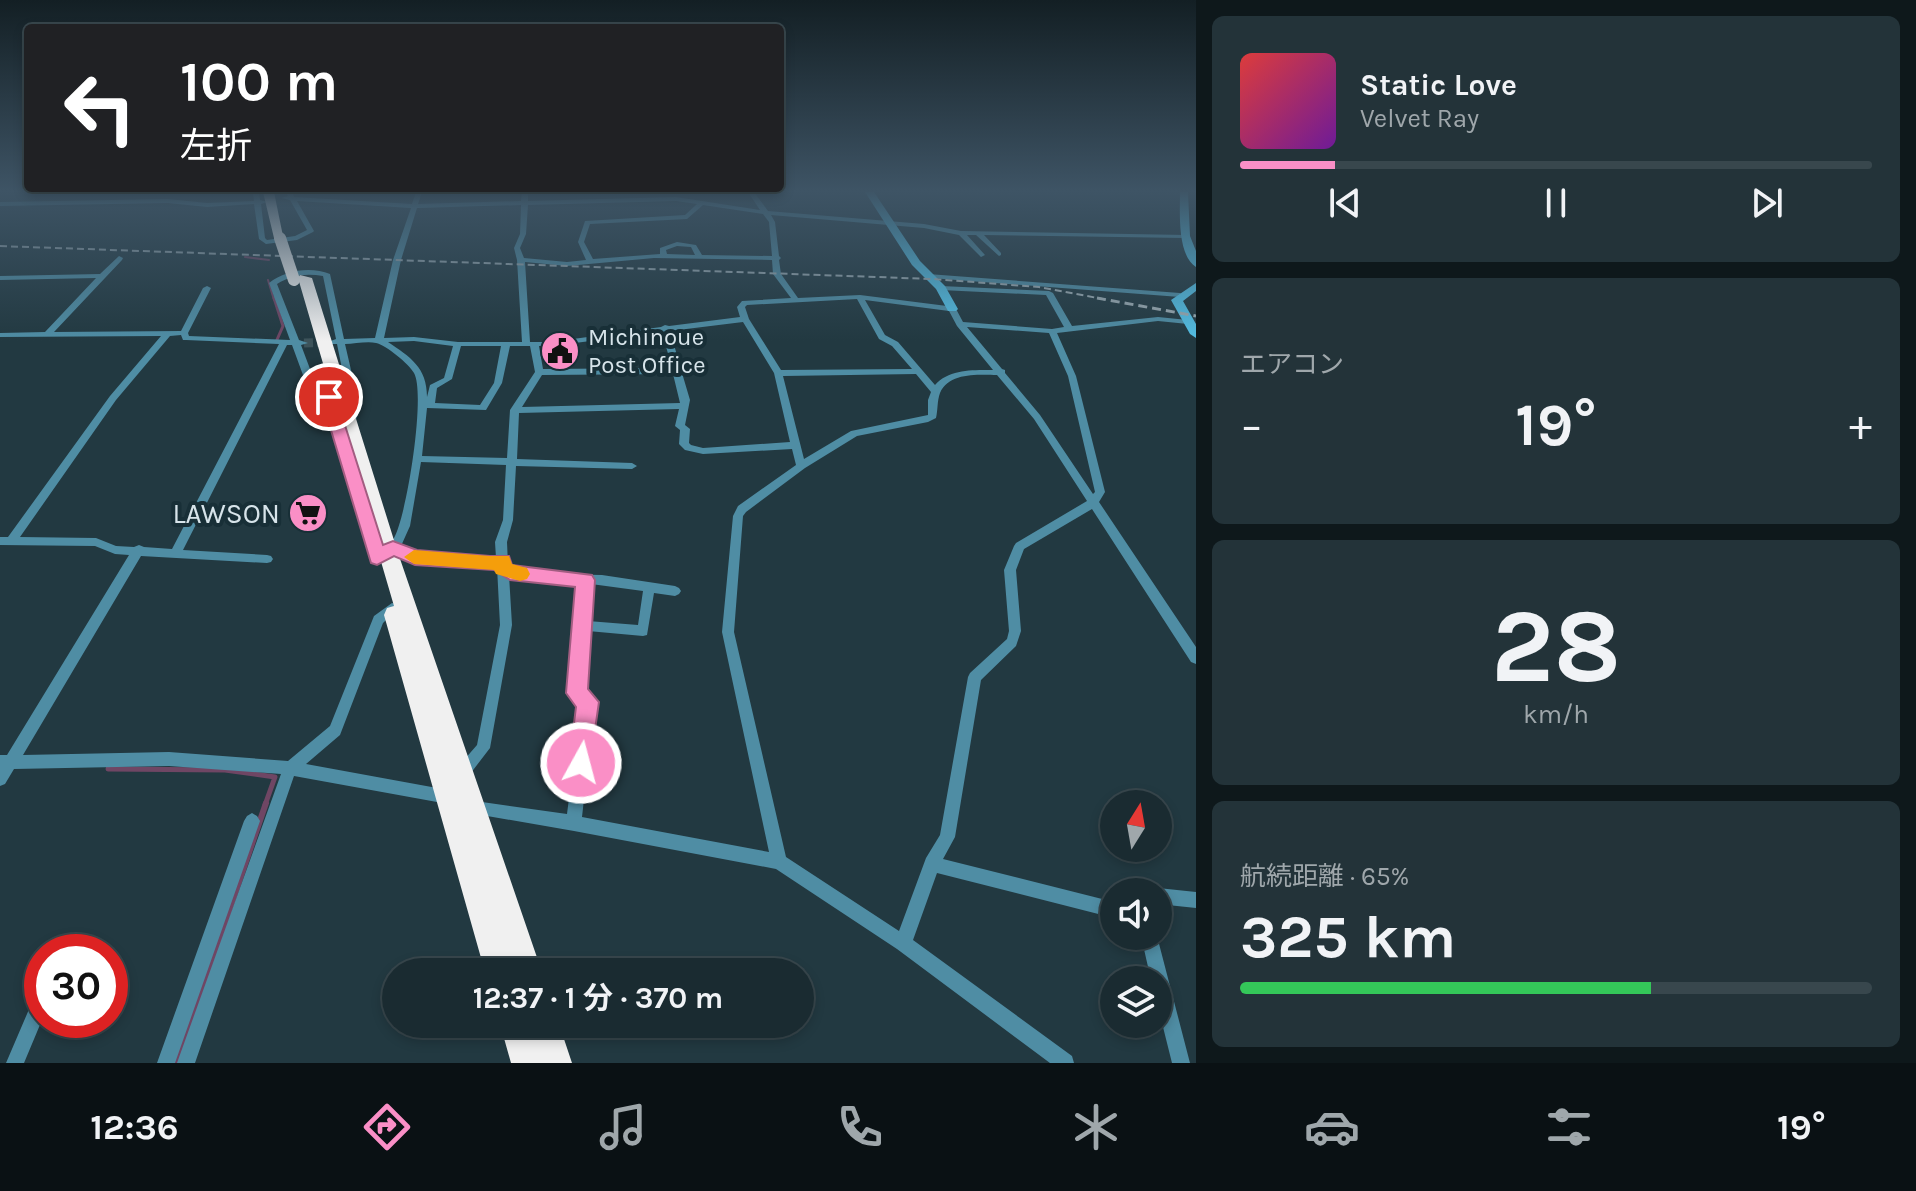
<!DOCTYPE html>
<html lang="ja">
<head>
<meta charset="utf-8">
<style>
  :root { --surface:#1a2b31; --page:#233339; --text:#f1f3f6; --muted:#9fa7ab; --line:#38474d; --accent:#fa8fc6 }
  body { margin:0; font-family:Karla,"Noto Sans JP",sans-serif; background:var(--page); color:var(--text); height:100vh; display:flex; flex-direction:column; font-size:30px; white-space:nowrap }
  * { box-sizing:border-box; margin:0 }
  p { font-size:26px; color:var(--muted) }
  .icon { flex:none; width:44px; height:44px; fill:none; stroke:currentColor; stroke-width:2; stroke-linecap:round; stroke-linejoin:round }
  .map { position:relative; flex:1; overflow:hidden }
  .panel { display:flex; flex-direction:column; gap:16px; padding:16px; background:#0e181b; width:720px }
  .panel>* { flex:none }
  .hud { position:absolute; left:24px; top:24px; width:760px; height:168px; border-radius:8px; box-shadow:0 4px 12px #0003,0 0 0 2px var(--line); background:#202124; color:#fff; overflow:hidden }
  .needle { width:52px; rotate:11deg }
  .buttons { position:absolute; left:1100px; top:790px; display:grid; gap:16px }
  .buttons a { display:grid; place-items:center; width:72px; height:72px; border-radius:50%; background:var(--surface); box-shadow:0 4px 12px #0003,0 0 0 2px var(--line); font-size:40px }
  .speed { position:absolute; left:24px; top:934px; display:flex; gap:16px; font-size:40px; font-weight:700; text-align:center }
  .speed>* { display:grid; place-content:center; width:104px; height:104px; border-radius:50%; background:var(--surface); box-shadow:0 4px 12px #0003,0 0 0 2px var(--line); line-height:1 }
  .speed .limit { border:12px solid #d22; background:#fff; color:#111 }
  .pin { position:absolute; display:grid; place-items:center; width:68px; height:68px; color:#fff; margin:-34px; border:4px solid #fff; border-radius:50%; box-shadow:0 2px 8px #0007 }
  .me { position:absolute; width:88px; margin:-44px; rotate:7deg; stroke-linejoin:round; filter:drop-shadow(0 0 6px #0008) }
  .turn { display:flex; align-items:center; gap:28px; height:168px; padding:0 24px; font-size:36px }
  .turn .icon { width:104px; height:104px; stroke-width:2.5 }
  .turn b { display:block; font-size:56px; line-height:68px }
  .big { font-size:60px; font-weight:700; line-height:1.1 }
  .panel .card { flex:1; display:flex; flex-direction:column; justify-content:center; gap:12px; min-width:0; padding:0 28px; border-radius:12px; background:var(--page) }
  .panel .dial { align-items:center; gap:0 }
  .dial b { font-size:104px; line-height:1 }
  .song { display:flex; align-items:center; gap:24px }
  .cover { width:96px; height:96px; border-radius:12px; background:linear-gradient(135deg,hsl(0 70% 55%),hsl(280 70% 35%)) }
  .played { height:8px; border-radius:4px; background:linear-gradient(90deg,var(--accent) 15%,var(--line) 15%) }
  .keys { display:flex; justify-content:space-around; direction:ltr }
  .heat { display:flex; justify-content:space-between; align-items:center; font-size:44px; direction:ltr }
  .charge { height:12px; border-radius:6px; background:linear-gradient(90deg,#34c759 65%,var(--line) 0) }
  .trip { position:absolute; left:382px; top:958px; width:432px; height:80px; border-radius:40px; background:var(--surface); box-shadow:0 4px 12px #0003,0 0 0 2px var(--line); font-weight:700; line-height:80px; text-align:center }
  .menu { display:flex; height:128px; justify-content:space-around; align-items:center; background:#0a1114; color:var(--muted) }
  .menu .icon { width:56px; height:56px }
  .menu .on { color:var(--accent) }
  .menu b { font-size:36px; color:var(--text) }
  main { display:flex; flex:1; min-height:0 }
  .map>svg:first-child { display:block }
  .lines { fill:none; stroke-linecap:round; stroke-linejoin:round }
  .stream-far3 { stroke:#6f4664; stroke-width:2 }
  .stream-far2 { stroke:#6f4664; stroke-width:3 }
  .stream-far1 { stroke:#6f4664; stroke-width:5 }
  .stream { stroke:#6f4664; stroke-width:6 }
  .street-tunnel { stroke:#3d535a; stroke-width:9; stroke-dasharray:9 4; stroke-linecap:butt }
  .street { fill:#4f8da4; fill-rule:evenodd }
  .secondary { fill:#53bee3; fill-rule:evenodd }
  .highway { fill:#f0f0f0; fill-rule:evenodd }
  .rail-far1 { stroke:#9aaab1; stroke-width:2; stroke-dasharray:7 4; stroke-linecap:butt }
  .rail { stroke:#9aaab1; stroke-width:3; stroke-dasharray:9 5; stroke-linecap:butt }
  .highway-bridge { stroke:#f0f0f0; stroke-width:12 }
  .route { fill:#fa8fc6; stroke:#a25d81; stroke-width:2 }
  .slow { fill:#f59e0b }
  .labels { text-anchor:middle; stroke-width:8; stroke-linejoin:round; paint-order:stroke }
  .far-poi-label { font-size:24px; fill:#d7e4ea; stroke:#182f37; text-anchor:start }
  .poi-label { font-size:28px; fill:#d7e4ea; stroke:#182f37; text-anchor:end }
</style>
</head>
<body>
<main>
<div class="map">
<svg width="1196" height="1063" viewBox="0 0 1196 1063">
  <rect width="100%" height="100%" fill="#223941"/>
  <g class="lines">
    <path class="stream-far3" d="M245,257L269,260
      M268,280L274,300"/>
    <path class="stream-far2" d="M274,298L283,326L276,342"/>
    <path class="stream-far1" d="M108,769L225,770L275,777L265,805"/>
    <path class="stream" d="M177,1063L266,803"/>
    <path class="street-tunnel" d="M304,343L331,342"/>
    <path class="street" d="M253,192H259L260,200L267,202L261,204L265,238L267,240L295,236L307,230L290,200L281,198L288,196L286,192H292L294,197L412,204L416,192H422L418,204L521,201L522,192H528V201L676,197L760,210L748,192H754L768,211L924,224L961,231L1187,235V237L1185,238L984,235L1001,253V255L999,256L976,235H967L985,255L981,257L959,235L924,228L771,215L775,222L779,256L781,258L779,260L781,274L798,298L860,295L955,307L963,322L1052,329L1064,327L1046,295L941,290L937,288L941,286L1049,291L1053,293L1072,326L1158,317L1188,320L1192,322L1188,324L1158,321L1057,333L1076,376L1105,492L1099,502L1196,647V664L1191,662L1092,509L1024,549L1016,570L1021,631L1016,646L981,680L955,837L943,859L1114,902V918L937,873L913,940L1072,1056L1074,1063H1050L897,949L776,869L574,831L470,813L468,808L470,803L475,801L567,814L581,704L572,697L570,693L575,628L574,625L576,621L579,584H553L509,575L512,625L490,748L467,778L462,780L457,778L455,773L457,768L477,745L500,625L497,567L490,569L415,561L394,553L381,560H373L371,557C378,550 389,547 394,538C407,515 426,394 414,373C409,364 386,345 376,343C367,341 354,344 345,344L360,409L354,425H348L346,423L350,409L337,344H329L328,342L336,339L323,276C306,273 291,275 277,284L299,340L308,343L301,345L327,414L342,426L340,428H334L318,416L292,345H287L183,550L267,555L271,556L273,559L271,562L267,563L141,556L23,755L169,752L288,761L330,726L374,616L392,603L396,604L398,608L383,623L340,735L306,764L448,790L453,792L455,797L453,802L448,804L294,776L195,1063H177L281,774L169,766L14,769L5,784L0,786V755H7L129,555L115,554L95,546L0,545V537H8L110,396L161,336L0,337V333L45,332L96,278L0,280V276L100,274L119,256L123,258L122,260L54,332L181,331L203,288L207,286L211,288L188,333L189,336L290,340L269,283C285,270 311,266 330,274L344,339L375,338L393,260L411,208L297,201L314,231L313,232L297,240L266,244L259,239L254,204L207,207L168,203L0,206V202L168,199L207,203L254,201ZM676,201L697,204L685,215L585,221L578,242L586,260L567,262L524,258L520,248L526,234L528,205ZM521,205L520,234L514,248L517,260L522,342H458L414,337L384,338L401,260L417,208ZM703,205L763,214L769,222L772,256L702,255L696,245L677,242L660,248V254L593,259L584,242L590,224L687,219ZM677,246L691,247L695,255L667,254L666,250ZM654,258L772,260L773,274L791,298L742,301L737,307L740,317L669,326L665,325L661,327L551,342H530L525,262L567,266ZM857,299L879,339L892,346L912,369L781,370L749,319L745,307L747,305ZM865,300L949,311L957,326L993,370C973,370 949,369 935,385L898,342L885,335ZM743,322L774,373L790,442L703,448L691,445L689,443L690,429L685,425L690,400L682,373L683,371L681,369L670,331ZM967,327L1049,333L1068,376L1095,492L1093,494L1040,415L1005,373V370L1002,369ZM662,332L672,368L543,369L539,346H551ZM181,335L183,340H186L279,344L172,549L144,547L139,545L134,547L116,546L96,538L20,537L116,400L170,336ZM414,341L453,346L444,378L430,385L427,397C427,367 410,357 388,342ZM461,346H501L494,383L480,405L435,403L437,388L452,379ZM510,346H530L535,372L510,410L507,458L422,456L427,408L486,410L502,383ZM673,374L680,403L522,407L542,375ZM916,374L931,392L928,400V415L851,431L804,459L783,376ZM997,375L1034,419L1087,501L1016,543L1014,546L1004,570L1009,631L1007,639L970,673L968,677L940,835L926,858L899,931L786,857L734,632L743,516L746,512L805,468L857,436L928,422L936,418C938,410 937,401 940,393C949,372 979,375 997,375ZM679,409L675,426L680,430L679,444L685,450L703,454L792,449L796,465L738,506L733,516L722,632L769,852L582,817L595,702L593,698L584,690L588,631L643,636L647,635L654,593L675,596L679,594L681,591L679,588L675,586L602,575L553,574L508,565L507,542L513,520L516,466L632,469L637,466L632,463L517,459L519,413ZM421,462L506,465L503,520L495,542L496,558L490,559L416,553L401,546L410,526ZM591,584L643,591L638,625L588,621Z
      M928,274L1180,293L1184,295L1180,297L931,278L927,276Z
      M252,813L257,816L260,821L175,1063H157L244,821L247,816Z
      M1158,888L1196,892V908L1158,904V892H1152Z
      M1141,936H1157L1190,1063H1172L1158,1007V980H1151Z
      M42,990V1020L24,1063H6L36,993Z"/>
    <path class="secondary" d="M865,192H874L920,261L945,286L958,309L956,311H948L936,289L912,265Z
      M1180,192H1188L1190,236L1196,251V267C1177,255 1180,213 1180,192Z
      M1196,283V291L1183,301L1196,324V338L1190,334L1171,300Z"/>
    <path class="highway" d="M263,192H274L284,241L274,238Z
      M300,275L312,278L398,553L542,972H485L384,615L387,608L394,606L298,278Z
      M500,1024H559L572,1063H511Z"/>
    <path class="rail-far1" d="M0,246L933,279L1039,287L1108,300"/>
    <path class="rail" d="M1097,298L1196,316"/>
    <path class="highway-bridge" d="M280,238L294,280"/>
  </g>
  <linearGradient id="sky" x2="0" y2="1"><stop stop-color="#131f24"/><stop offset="0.56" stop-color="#3e5465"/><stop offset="1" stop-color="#3e5465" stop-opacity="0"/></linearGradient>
  <rect width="1196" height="341" fill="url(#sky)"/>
  <path class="route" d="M329,392L336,397L383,545L393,541L417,550L490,556H509L512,565L592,575L595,580L588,689L599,702L589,771L581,774L573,771L569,763L576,707L566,693L575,587L510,580L494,570L415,565L394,556L377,565L371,563L321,397Z"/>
  <path class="slow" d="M414,550L490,556H509L512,564L527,568L530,574L527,579L520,581L496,574L494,570L414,564L404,557Z"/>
  <defs>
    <symbol id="civic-disc" viewBox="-11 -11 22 22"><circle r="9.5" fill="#fa8fc6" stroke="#182f37"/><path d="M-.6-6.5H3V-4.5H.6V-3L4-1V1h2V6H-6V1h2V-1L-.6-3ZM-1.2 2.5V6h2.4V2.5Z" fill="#111"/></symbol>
    <symbol id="supermarket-disc" viewBox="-11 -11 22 22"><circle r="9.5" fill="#fa8fc6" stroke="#182f37"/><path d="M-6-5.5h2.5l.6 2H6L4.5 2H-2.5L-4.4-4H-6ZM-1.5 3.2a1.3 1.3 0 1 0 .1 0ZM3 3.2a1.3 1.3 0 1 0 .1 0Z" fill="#111"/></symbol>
  </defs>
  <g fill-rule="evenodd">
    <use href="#civic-disc" x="538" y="329" width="44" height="44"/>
    <use href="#supermarket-disc" x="286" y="491" width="44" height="44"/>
  </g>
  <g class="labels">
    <g class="far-poi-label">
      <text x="588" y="345">Michinoue<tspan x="588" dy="28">Post Office</tspan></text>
    </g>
    <g class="poi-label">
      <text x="280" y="523">LAWSON</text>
    </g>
  </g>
</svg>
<div class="buttons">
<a><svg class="needle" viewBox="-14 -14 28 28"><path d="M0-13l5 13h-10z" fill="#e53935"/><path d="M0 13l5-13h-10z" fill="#9fa7ab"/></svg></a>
<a><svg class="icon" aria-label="sound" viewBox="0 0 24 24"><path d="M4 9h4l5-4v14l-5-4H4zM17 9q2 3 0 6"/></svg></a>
<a><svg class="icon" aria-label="layers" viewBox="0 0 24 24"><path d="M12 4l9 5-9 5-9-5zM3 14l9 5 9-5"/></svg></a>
</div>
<div class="speed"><div class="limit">30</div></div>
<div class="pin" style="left:329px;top:397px;background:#d93025"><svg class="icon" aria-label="arrive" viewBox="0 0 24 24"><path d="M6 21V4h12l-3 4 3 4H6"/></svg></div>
<svg class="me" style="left:581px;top:763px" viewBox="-20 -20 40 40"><circle r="17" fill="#fa8fc6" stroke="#fff" stroke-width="3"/><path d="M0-11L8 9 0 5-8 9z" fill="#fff"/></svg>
<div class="trip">12:37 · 1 分 · 370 m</div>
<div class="hud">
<div class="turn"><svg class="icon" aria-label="left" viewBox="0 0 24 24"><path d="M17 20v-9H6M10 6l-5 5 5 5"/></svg><div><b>100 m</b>左折</div></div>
</div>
</div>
<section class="panel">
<div class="card">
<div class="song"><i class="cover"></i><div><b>Static Love</b><p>Velvet Ray</p></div></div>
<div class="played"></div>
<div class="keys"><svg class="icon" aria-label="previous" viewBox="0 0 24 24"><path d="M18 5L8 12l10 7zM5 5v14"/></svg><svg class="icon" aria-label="pause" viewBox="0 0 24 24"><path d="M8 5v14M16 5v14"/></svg><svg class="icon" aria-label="next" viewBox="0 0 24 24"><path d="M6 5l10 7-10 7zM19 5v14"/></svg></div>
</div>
<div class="card"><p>エアコン</p>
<div class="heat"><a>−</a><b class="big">19°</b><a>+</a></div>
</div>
<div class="card dial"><b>28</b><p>km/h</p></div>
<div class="card"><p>航続距離 · 65%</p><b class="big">325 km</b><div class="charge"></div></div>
</section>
</main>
<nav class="menu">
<b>12:36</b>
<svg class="icon on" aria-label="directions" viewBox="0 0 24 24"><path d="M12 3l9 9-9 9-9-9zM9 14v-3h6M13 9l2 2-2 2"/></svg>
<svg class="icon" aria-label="music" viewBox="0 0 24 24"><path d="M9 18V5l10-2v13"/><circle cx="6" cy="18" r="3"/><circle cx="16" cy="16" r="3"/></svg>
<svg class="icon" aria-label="phone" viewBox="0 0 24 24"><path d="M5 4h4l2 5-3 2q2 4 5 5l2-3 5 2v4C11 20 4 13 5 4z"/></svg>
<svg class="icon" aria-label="climate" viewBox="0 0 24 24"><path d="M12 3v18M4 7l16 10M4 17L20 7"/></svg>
<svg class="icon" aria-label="car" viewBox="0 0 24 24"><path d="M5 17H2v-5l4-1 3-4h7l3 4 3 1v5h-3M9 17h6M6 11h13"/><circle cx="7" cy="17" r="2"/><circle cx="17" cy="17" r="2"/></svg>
<svg class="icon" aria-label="filters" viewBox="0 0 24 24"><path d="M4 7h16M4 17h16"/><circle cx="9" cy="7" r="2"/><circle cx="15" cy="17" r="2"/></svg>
<b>19°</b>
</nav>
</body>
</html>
